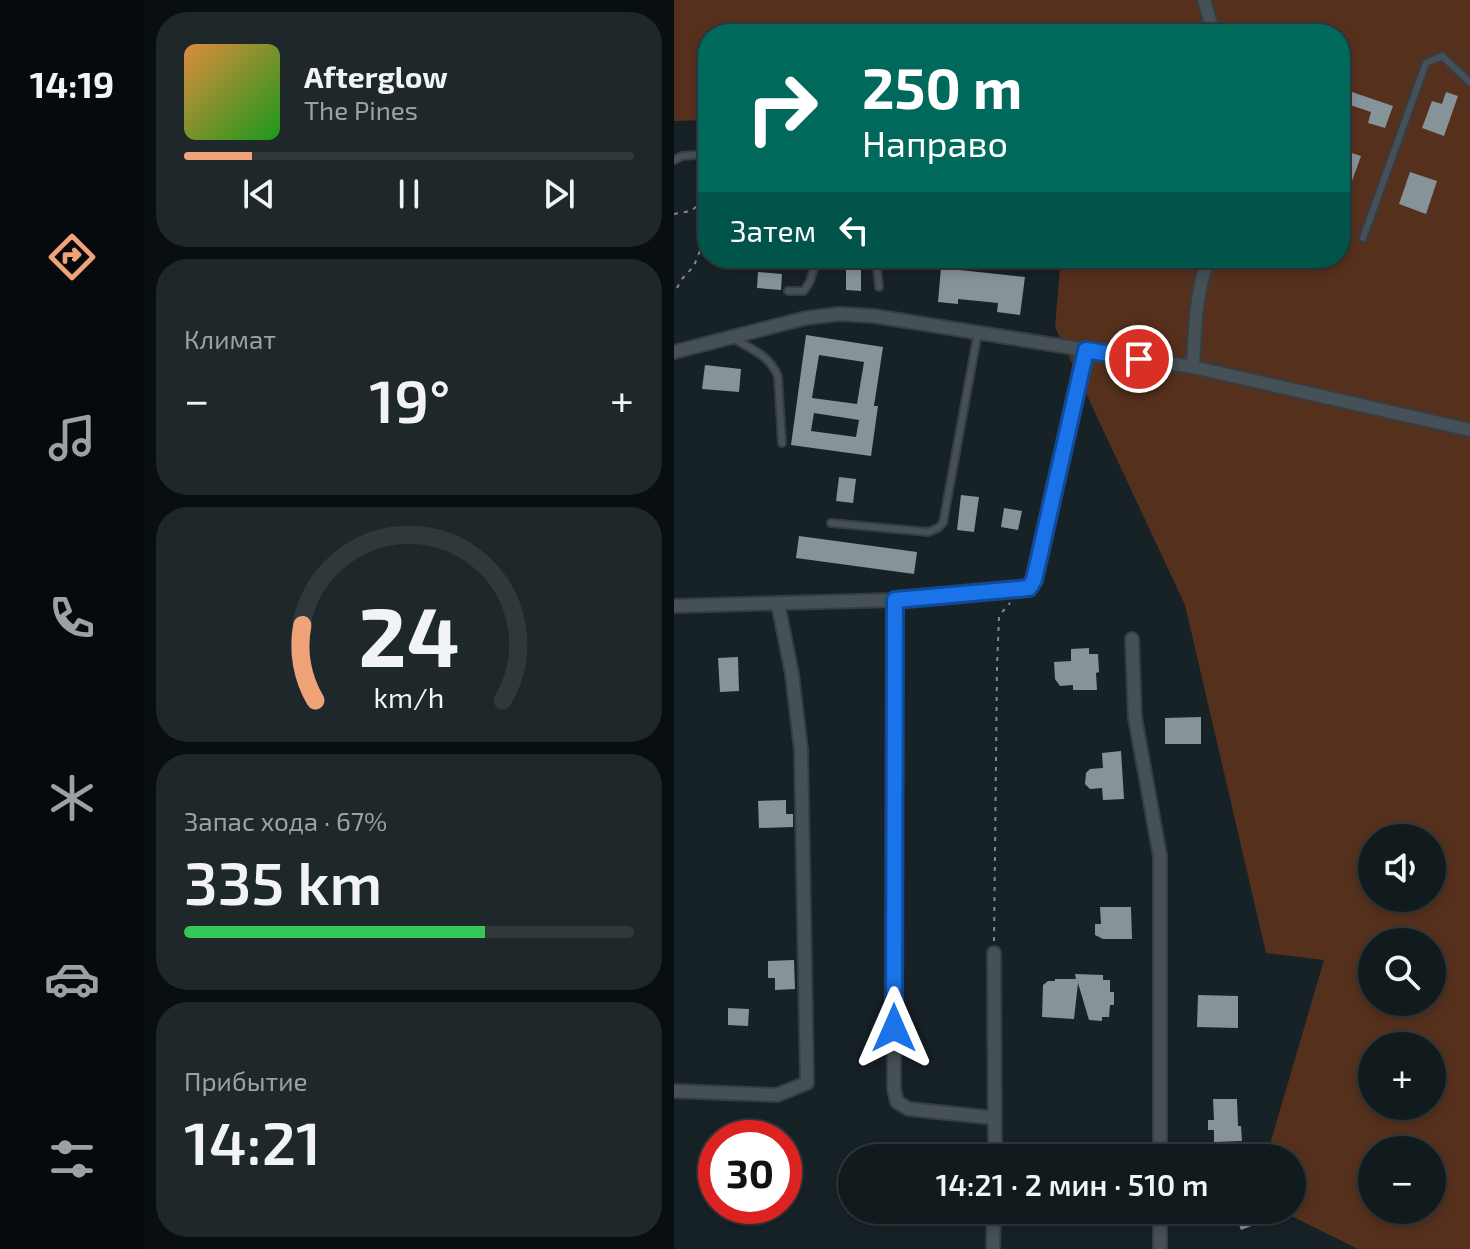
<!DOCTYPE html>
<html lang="ru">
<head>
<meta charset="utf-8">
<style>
  :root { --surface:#111a1d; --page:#1e272a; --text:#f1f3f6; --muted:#9ca1a4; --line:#30383b; --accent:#f0a279 }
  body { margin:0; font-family:"Exo 2",sans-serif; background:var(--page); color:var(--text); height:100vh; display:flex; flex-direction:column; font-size:30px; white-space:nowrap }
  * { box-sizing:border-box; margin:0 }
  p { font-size:26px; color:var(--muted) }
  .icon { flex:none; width:44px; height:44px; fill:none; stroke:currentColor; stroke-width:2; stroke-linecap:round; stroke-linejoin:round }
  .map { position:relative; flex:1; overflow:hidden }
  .side { display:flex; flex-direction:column; gap:12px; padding:12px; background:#090e10; width:530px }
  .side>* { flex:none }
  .top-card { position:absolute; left:24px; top:24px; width:652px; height:244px; border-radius:32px; box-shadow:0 4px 12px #0003,0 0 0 2px var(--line); background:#00695c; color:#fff; overflow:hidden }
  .tools { position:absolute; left:684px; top:824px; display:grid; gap:16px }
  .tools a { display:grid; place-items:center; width:88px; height:88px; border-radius:50%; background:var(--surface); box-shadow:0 4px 12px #0003,0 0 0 2px var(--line); font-size:40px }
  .speed { position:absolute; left:24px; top:1120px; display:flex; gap:16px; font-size:40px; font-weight:700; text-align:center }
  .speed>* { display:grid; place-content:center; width:104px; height:104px; border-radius:50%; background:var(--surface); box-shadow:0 4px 12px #0003,0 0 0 2px var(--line); line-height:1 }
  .speed .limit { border:12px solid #d22; background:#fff; color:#111 }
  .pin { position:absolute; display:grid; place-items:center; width:68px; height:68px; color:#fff; margin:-34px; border:4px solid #fff; border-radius:50%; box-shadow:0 2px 8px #0007 }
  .me { position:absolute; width:88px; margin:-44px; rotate:0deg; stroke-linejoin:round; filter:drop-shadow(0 0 6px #0008) }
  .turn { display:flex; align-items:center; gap:28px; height:168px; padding:0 32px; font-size:36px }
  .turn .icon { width:104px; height:104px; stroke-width:2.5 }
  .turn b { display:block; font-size:56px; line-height:68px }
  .then { display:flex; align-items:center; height:76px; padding:0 32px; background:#0003; gap:16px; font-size:30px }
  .big { font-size:60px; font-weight:600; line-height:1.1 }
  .side .widget { flex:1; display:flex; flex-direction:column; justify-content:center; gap:12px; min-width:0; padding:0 28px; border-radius:32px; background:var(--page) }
  .side .dial { align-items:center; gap:0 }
  .dial svg { height:208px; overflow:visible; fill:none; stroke:var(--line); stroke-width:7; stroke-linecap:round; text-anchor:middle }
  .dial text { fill:var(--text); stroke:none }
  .song { display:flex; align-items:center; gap:24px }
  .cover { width:96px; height:96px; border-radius:12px; background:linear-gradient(135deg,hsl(30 70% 55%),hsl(120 70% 35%)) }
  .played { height:8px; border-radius:4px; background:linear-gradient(90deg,var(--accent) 15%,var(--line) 15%) }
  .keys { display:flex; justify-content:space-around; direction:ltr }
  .heat { display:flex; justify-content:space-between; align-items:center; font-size:44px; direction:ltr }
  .charge { height:12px; border-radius:6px; background:linear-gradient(90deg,#34c759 67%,var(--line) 0) }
  .trip { position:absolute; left:164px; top:1144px; width:468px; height:80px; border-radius:40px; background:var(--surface); box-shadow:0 4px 12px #0003,0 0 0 2px var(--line); font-weight:600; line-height:80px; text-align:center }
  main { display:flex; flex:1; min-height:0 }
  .dock { display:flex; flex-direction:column; width:144px; justify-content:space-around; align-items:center; background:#070a0c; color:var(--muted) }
  .dock .icon { width:56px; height:56px }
  .dock .selected { color:var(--accent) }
  .dock b { font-size:36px; color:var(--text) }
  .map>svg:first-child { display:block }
  .green { fill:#55301d; fill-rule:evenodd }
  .building { fill:#869399; fill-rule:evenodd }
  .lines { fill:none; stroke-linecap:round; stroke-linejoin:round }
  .service-casing { stroke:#363e43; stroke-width:10 }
  .minor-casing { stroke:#363e43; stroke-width:16 }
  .path { stroke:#818a8e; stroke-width:2; stroke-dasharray:4 6; stroke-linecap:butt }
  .service { stroke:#455157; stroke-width:6 }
  .minor { stroke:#455157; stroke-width:12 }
  .route-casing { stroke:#114b97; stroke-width:20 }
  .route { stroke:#1a73e8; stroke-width:14 }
</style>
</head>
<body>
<main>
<nav class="dock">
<b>14:19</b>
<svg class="icon selected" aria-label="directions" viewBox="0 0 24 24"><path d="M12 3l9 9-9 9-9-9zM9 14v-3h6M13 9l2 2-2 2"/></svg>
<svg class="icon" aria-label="music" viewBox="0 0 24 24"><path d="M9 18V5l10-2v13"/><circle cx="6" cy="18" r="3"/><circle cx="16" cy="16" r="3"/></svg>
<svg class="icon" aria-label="phone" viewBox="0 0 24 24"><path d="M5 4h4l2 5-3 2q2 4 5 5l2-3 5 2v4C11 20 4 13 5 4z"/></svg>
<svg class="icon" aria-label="climate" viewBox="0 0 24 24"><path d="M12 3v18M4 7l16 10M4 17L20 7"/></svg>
<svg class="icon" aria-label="car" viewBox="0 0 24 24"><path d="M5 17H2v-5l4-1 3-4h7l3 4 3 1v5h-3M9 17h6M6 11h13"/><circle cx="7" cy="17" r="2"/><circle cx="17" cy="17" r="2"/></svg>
<svg class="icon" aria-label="filters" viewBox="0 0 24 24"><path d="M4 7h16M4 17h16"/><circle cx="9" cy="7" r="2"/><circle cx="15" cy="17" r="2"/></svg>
</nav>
<section class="side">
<div class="widget">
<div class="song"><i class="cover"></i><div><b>Afterglow</b><p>The Pines</p></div></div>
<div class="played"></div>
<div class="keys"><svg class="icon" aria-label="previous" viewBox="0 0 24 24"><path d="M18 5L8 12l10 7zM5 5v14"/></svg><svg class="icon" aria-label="pause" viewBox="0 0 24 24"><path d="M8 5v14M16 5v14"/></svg><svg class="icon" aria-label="next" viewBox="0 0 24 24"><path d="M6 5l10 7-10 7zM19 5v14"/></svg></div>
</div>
<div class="widget"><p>Климат</p>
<div class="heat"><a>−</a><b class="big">19°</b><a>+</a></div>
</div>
<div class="widget dial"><svg viewBox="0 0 100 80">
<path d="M14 69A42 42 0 1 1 86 69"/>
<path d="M14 69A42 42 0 0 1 9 40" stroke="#f0a279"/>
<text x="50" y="56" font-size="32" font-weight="700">24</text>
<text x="50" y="72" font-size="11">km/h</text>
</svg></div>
<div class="widget"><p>Запас хода · 67%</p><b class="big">335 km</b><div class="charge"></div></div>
<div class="widget"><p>Прибытие</p><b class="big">14:21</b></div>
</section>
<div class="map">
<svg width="796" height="1249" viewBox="0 0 796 1249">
  <rect width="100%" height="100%" fill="#172227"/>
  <path class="green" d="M0,0H796V1249H684L605,1210H618V1158H592L650,960L592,953L511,605L381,327L387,258H666V34H34V120L0,121ZM698,838H758V898H698ZM698,942H758V1002H698ZM698,1046H758V1106H698ZM698,1150H758V1210H698Z"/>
  <path class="building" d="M672,90L719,106L711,128L694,123L697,112L667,102Z
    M772,92L784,96L770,136L748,128L758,101L768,104Z
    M666,149L687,156L678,181L666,177Z
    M736,172L763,181L752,214L725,204Z
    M172,258H187V291L172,290Z
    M267,268L351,277L346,315L323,312L324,303L284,299V304L264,302Z
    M84,272L108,274L107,290L83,288Z
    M132,335L209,347L200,406H204L197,456L117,445ZM145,355L190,362L183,404L138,398ZM140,413L185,420L182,437L137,431Z
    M31,365L67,369L65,392L28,389Z
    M165,477L182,479L179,503L162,501Z
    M287,495L305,497L300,532L283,530Z
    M330,508L348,511L344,530L327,527Z
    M125,536L243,552L240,574L122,558Z
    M415,648V654H424L425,672L422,673L423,690H399V685L386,686L381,679L380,662L397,661V649Z
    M64,657L65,691L46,692L44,658Z
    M527,717V744H491V718Z
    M447,751L450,799L429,800L428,788L416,789L411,784L412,773L416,769L429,768L428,753Z
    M112,800V814H119V827L85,828L84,801Z
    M426,907H457L458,939H429L421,935V924H427Z
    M120,960L121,989L101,990V978H94V961Z
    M401,974L429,975V980H436V992H440V1005H436L435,1017H428V1021L415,1020L404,983L400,1019L368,1017L369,985L374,981H381V979H402Z
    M524,995L564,996V1028L523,1027Z
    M54,1008L75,1009L74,1026L54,1025Z
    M539,1099H563L564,1126H567L568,1141L540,1142V1130H534V1120H540Z
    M559,1210H584L588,1222L567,1230Z"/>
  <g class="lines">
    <defs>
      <path id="service" d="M0,160L8,156L34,154
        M689,238L752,63L768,56L796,82
        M202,258L205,287
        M114,291H130L136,281L143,258
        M58,338C77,349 96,355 104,377L108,443
        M157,523L254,532L264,528L269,523L304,332"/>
      <path id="minor" d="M530,0L540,34
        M0,352L132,318L166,314L200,316L519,367L796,430
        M519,367C521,330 521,293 535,258
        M221,600L220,1089L223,1102L235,1109L321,1118
        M0,606L221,600L355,588L360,580L412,350
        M458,639L461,718L486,856V1158
        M320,953L321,1158
        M0,1091L103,1095L133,1083L127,750L118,674L104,604
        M319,1249L320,1210
        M486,1249V1210"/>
    </defs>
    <use href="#service" class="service-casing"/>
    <use href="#minor" class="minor-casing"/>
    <path class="path" d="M23,164L34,172
      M0,214L17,211L29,201L34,200
      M3,288L8,279L20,266L34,230
      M320,941L323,667L325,616L336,603"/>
    <use href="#service" class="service"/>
    <use href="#minor" class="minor"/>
  </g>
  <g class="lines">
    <defs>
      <path id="route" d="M220,1028L221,600L355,588L360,580L412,350L465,359"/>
    </defs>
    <use href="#route" class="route-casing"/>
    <use href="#route" class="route"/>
  </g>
</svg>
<div class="tools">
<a><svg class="icon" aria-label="sound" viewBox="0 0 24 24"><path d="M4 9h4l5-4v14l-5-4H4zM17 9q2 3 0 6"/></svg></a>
<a><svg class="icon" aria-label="search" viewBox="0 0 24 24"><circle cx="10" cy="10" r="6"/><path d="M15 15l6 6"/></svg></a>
<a>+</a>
<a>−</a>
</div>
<div class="speed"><div class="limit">30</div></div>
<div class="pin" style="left:465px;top:359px;background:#d93025"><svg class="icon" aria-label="arrive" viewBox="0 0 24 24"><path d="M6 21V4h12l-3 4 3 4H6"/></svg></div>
<svg class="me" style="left:220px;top:1028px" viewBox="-20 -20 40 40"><path d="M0-17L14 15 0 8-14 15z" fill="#1a73e8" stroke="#fff" stroke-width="4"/></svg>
<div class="trip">14:21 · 2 мин · 510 m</div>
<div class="top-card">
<div class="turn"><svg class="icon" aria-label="right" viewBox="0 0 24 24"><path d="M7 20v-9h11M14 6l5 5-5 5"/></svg><div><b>250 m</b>Направо</div></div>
<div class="then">Затем<svg class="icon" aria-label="left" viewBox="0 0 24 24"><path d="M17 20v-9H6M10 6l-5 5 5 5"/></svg></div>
</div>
</div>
</main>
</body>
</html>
